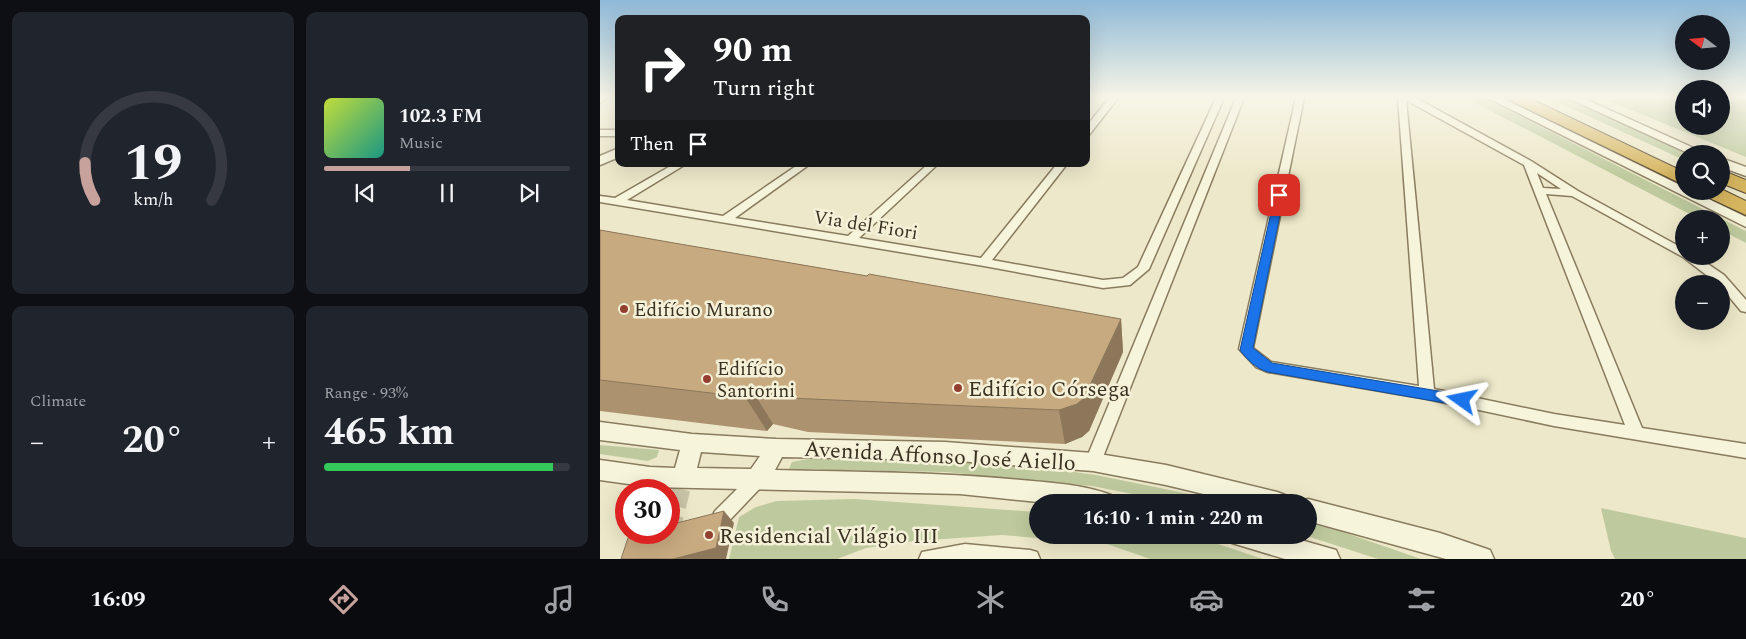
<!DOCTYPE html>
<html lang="en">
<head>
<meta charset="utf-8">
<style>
  :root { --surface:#171b24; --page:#20242c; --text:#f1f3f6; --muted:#9ea1a6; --line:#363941; --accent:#c7a29d }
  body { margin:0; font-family:Spectral,serif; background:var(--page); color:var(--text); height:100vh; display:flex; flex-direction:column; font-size:19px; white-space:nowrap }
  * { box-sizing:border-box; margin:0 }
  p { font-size:16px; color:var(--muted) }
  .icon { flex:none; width:28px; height:28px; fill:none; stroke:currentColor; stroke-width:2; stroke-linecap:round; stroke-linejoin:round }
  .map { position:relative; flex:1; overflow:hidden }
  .drawer { display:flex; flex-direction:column; gap:12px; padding:12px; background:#0d0f14; width:600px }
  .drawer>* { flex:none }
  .top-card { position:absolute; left:15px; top:15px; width:475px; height:152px; border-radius:10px; box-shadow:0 5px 20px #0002; background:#202124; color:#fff; overflow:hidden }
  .needle { width:32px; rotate:286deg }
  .controls { position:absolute; left:1075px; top:15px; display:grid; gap:10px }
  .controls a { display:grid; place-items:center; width:55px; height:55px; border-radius:50%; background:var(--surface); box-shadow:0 5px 20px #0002; font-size:25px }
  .speed { position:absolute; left:15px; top:479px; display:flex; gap:10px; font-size:25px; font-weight:700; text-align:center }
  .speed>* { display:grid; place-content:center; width:65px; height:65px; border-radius:50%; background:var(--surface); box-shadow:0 5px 20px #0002; line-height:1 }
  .speed .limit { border:8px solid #d22; background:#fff; color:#111 }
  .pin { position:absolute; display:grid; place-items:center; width:42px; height:42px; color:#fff; margin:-21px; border-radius:10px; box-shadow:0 2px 8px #0006 }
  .me { position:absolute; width:55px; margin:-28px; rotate:282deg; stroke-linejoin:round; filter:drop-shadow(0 0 4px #0008) }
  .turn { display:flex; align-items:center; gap:18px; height:105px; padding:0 15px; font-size:22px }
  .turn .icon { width:65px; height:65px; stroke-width:2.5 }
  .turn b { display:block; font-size:35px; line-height:42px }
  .then { display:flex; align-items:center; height:48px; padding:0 15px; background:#0003; gap:10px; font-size:19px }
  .big { font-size:38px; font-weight:700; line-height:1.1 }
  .drawer .widget { flex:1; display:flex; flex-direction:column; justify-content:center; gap:8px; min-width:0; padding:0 18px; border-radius:10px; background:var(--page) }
  .drawer .dial { align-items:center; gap:0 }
  .dial svg { height:130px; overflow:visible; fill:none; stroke:var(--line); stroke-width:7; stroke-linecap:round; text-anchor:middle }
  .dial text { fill:var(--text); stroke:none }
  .song { display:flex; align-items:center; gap:15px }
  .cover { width:60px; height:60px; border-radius:8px; background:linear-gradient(135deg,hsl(70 70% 55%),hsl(170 70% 35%)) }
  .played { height:5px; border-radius:2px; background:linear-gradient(90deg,var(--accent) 35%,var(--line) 35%) }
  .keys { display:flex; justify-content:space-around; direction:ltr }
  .heat { display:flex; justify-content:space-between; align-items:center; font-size:28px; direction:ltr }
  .charge { height:8px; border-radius:4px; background:linear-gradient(90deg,#34c759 93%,var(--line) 0) }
  .drawer .tiles { flex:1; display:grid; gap:12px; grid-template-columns:repeat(2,1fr) }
  .trip { position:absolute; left:429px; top:494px; width:288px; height:50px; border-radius:25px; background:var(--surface); box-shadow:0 5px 20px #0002; font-weight:700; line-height:50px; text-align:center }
  .dock { display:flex; height:80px; justify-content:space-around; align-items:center; background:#090b0e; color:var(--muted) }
  .dock .icon { width:35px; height:35px }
  .dock .selected { color:var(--accent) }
  .dock b { font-size:22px; color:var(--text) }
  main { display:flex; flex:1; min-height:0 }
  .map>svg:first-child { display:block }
  .green { fill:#beca9d }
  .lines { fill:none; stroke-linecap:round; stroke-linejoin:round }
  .minor-tunnel { stroke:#c9c3a7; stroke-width:18; stroke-dasharray:18 9; stroke-linecap:butt }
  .minor-casing { stroke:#887b5e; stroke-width:3 }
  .tertiary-casing { stroke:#887b5e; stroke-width:3 }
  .motorway-casing { stroke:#564932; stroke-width:2 }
  .minor { fill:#f7f4dc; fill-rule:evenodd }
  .tertiary { fill:#f7f4dc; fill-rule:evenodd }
  .motorway { fill:#d6b55f; fill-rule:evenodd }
  .wall { fill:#ac926f }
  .shaded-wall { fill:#8c775a }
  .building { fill:#c8aa81; stroke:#8c775a }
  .route { fill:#1a73e8; stroke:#114b97 }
  .poi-dot { fill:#944031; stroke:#f4f1d8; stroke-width:2 }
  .labels { text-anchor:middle; stroke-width:5; stroke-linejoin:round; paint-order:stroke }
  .street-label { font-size:19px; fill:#393121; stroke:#f4f1d8 }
  .poi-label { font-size:19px; fill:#393121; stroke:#f4f1d8; text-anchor:start }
  .near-poi-label { font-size:22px; fill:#393121; stroke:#f4f1d8; text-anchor:start }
  .near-street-label { font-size:22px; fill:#393121; stroke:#f4f1d8 }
</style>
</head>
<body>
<main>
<section class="drawer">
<div class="tiles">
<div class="widget dial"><svg viewBox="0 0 100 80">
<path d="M14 69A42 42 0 1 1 86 69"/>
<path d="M14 69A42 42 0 0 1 8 46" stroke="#c7a29d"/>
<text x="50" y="56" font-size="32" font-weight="700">19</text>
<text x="50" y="72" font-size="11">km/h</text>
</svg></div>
<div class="widget">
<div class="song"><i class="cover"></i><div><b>102.3 FM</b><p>Music</p></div></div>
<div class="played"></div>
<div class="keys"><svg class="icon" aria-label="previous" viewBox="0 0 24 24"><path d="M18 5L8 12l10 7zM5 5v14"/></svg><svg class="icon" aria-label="pause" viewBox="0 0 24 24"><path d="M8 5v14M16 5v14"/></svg><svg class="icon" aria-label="next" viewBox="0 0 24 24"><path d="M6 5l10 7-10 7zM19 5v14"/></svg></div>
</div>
<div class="widget"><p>Climate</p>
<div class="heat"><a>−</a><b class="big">20°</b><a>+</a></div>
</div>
<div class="widget"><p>Range · 93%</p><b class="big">465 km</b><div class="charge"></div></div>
</div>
</section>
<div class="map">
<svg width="1146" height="559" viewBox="0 0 1146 559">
  <rect width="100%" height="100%" fill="#ede8c9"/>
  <path class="green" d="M866,98H884L1146,231V243L1121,230V219H1099Z
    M949,98H964L1091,154H1084V160Z
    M1002,98H1084V126H1121V98H1146V157Z
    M0,445L59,450L57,457L48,461L0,454Z
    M213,458L415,464L496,475L629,502H574L492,486L345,472L189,469L192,462Z
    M255,499L437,512L438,535H591L663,559H550L507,544L402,535L315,541L266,548L237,559H129L139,517L156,507L177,501Z
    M1001,508L1146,538V559H1015L1011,551Z
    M708,523L740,531L821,559H778L704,535H708Z"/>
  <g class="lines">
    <path class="minor-tunnel" d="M64,559L84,478"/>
    <defs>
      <path id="minor" d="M509,98H518L489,135L486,136V127Z
        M616,98H624L549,269L530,285L503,288L384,266L0,202V196L15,198L74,164H86L27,200L123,216L199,164H210L135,218L248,236L328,164H338L259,238L381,258L457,164H467L392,260L503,280L523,278L538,267Z
        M636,98H644L501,462L499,467L493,469L487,467L485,462Z
        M696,98H704L653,348L671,362L819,386L798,98H816L931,161L978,191L1084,249V256H1096L1124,275L1146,300V312L1141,311L1121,287V284H1118L1083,257L972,196L946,194L1042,428L1146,444V458L954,426L827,399L668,372L656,367L639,349ZM806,100L924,165L1025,425L954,414L834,389ZM937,173L961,189L943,188Z
        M157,472L163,475L166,480L163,485L127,523L121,525L115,523L112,517L115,511L151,475Z
        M365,544L430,550L437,552L440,559H319L322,552Z"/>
      <path id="tertiary" d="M0,98H7L0,103Z
        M888,98H902L1084,187V191H1092L1146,217V227Z
        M968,98H983L1107,154H1090Z
        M0,130H19V136H0Z
        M19,148V157L0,165V156Z
        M1121,158L1146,167V176L1121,167Z
        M0,422L92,434L176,439L345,442L493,453L566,465L677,492L685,495L689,502H637L566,485L493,471L345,460L182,457L175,470C257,472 339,472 421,480C451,483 483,484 511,495L515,502H438L360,494L50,487L0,480V460L50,467L75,468L80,450L0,440ZM101,452L160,456L151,469L97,468Z
        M708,499L840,533L890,550L894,559H846L708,521V502H700Z
        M629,535H683L736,550L740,559H685L632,543Z"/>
      <path id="motorway" d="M909,98H929L1084,172V185L911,101Z
        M1121,170L1146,180V193L1121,183Z
        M1121,189L1146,201V215L1103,195L1100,191H1121Z"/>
    </defs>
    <use href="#minor" class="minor-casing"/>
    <use href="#tertiary" class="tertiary-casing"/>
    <use href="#motorway" class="motorway-casing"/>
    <use href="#minor" class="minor"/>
    <use href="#tertiary" class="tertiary"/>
    <use href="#motorway" class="motorway"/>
  </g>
  <path class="wall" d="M0,230L74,243L521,319L523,352L489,431L482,437L465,444L208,432L173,424L167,431L0,411Z"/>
  <path class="shaded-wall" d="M521,319L523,352L489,431L482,437L465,444L459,410Z
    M152,390L173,424L167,431L145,397Z
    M124,511L134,523L126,559H73Z"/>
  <path class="building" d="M0,230L74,243L267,276L269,274L521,319L484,398L477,404L459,410L189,398L152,390L145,397L0,380Z
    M124,511L116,548L73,559H21L29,535L41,532H69V525Z"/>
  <linearGradient id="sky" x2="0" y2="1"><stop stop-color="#8fb9d7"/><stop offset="0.55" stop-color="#f7f5e7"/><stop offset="1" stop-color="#f7f5e7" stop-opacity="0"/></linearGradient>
  <rect width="1146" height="177" fill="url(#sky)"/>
  <path class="route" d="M679,192L684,195L653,348L672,363L862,395L867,397L869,400L867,404L862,406L668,372C657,369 647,360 640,350L675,195Z"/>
  <g class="poi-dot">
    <circle cx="24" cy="309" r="5"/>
    <circle cx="107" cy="379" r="5"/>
    <circle cx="358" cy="388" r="5"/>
    <circle cx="109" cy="535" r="5"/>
  </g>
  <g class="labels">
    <g class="street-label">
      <text transform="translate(266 224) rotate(9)" y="7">Via del Fiori</text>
    </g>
    <g class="poi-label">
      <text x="34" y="316">Edifício Murano</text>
      <text x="117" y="375">Edifício<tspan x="117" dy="22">Santorini</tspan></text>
    </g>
    <g class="near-poi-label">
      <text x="368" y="396">Edifício Córsega</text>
      <text x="119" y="543">Residencial Világio III</text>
    </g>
    <g class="near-street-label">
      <text transform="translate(340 455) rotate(3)" y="8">Avenida Affonso José Aiello</text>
    </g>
  </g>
</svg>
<div class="controls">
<a><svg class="needle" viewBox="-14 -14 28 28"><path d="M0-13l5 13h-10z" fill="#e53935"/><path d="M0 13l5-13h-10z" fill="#9ea1a6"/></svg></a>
<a><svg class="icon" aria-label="sound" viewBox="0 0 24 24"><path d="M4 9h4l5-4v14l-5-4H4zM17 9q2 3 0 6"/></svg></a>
<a><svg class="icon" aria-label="search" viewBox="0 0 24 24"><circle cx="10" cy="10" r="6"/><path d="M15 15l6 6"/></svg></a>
<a>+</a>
<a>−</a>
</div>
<div class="speed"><div class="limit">30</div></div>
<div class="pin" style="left:679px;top:195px;background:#d93025"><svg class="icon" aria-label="arrive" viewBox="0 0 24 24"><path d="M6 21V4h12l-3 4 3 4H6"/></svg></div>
<svg class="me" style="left:862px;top:400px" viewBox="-20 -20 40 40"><path d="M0-17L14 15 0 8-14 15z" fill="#1a73e8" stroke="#fff" stroke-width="4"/></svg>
<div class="trip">16:10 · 1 min · 220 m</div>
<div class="top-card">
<div class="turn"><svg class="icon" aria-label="right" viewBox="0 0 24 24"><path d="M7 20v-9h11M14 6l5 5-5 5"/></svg><div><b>90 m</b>Turn right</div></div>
<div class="then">Then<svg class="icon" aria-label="arrive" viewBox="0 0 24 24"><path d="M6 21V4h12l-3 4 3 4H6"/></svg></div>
</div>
</div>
</main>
<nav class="dock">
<b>16:09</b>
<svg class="icon selected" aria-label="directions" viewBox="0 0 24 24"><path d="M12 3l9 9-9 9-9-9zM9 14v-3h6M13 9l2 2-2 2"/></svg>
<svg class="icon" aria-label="music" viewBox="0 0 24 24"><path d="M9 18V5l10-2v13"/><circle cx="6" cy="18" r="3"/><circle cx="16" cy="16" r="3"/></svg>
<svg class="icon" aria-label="phone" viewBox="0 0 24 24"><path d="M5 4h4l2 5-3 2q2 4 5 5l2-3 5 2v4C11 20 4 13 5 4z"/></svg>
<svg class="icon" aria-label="climate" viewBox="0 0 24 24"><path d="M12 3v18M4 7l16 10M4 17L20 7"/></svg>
<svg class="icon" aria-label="car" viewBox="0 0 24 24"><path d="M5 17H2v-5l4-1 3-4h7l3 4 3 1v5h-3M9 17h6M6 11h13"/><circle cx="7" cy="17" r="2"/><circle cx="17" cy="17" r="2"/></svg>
<svg class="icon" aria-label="filters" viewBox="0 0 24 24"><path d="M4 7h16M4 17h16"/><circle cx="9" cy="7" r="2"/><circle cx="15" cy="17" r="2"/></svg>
<b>20°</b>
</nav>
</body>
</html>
